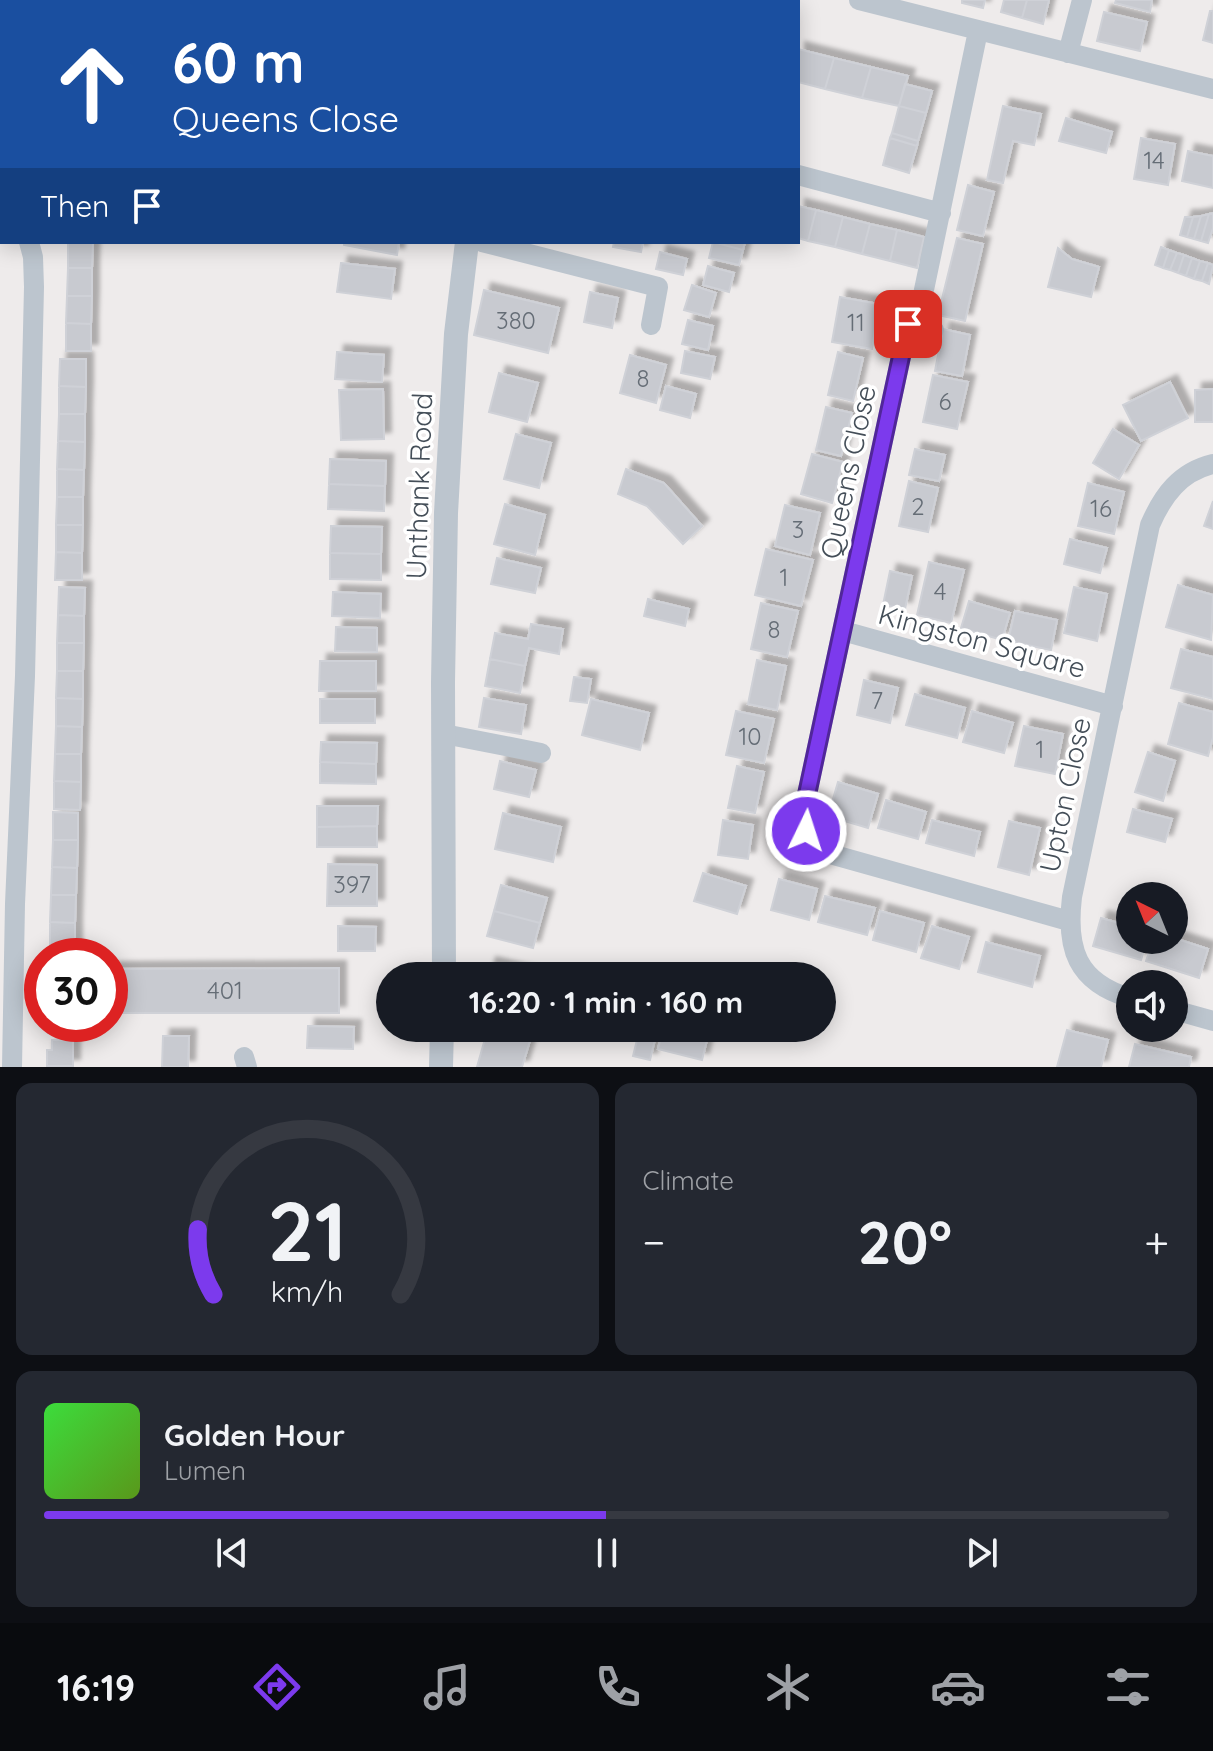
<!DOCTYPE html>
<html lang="en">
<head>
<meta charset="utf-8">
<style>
  :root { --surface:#171b24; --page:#242831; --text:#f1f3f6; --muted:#9ea1a6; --line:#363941; --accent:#7c3aed }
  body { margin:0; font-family:Quicksand,sans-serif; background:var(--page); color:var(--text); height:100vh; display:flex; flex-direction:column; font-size:30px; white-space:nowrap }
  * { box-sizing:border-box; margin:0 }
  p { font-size:26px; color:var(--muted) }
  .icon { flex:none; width:44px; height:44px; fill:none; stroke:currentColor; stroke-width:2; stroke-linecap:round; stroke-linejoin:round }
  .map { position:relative; height:1067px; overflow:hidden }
  .panel { display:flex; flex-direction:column; gap:16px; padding:16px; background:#0d0f14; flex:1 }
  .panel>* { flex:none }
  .top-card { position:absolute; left:0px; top:0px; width:800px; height:244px; box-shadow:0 4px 20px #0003; background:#1a4fa0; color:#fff; overflow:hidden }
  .needle { width:52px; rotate:317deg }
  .buttons { position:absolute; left:1116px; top:882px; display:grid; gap:16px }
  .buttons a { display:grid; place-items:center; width:72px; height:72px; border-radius:50%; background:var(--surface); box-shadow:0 4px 20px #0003; font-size:40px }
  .speed { position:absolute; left:24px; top:938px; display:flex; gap:16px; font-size:40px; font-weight:700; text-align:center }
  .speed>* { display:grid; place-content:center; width:104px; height:104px; border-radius:50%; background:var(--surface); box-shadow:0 4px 20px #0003; line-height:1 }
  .speed .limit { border:12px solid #d22; background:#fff; color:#111 }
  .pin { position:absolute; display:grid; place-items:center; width:68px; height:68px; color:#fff; margin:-34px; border-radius:16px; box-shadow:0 4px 12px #0006 }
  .me { position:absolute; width:88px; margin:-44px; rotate:4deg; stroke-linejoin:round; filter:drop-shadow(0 0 6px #0008) }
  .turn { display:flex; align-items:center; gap:28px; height:168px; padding:0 40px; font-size:36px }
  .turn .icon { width:104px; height:104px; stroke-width:2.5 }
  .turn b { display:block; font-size:56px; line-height:68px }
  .then { display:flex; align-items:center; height:76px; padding:0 40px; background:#0003; gap:16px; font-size:30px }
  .big { font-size:60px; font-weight:700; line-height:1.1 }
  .panel .card { flex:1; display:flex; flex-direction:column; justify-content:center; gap:12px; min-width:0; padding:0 28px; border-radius:16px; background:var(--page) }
  .panel .dial { align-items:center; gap:0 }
  .dial svg { height:208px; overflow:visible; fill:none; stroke:var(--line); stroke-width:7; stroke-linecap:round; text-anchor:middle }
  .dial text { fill:var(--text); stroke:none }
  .song { display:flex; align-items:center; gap:24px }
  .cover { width:96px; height:96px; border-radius:12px; background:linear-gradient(135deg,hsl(120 70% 55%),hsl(90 70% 35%)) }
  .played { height:8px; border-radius:4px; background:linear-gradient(90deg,var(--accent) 50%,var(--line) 50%) }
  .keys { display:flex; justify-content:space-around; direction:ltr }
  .heat { display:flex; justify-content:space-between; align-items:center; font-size:44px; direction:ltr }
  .panel .tiles { flex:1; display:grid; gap:16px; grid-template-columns:1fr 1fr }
  .card:last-child { grid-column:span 2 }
  .trip { position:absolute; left:376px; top:962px; width:460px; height:80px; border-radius:40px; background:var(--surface); box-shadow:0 4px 20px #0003; font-weight:700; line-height:80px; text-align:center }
  .tab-bar { display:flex; height:128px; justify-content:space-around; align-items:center; background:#090b0e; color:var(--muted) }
  .tab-bar .icon { width:56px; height:56px }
  .tab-bar .active { color:var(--accent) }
  .tab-bar b { font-size:36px; color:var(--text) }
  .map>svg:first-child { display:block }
  .education { fill:#dfdcdd }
  .building { fill:#c8cad0; stroke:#cfd1d7; stroke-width:2; filter:url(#shadow) }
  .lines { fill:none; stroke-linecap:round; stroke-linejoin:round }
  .minor { stroke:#bcc5ce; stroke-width:20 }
  .tertiary { stroke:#bcc5ce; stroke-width:24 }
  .route-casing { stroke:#51269a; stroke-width:20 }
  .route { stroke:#7c3aed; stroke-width:14 }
  .labels { text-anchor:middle; stroke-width:7; stroke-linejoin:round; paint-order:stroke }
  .number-label { font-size:24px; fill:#656d76 }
  .street-label { font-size:28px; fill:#444e58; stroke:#fff }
</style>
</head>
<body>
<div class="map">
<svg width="1213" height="1067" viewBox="0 0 1213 1067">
  <defs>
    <filter id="shadow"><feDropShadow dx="7" dy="-7" stdDeviation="2" flood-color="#0004"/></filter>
  </defs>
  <rect width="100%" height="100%" fill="#eeebeb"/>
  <path class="education" d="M0,0H184L2,2L0,58Z"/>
  <path class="building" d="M962,0H985L983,8L962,3Z
    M1004,0H1027L1022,18L1001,12Z
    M1027,0H1049L1043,24L1022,18Z
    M1116,0H1152L1150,12L1115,3Z
    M1210,11H1213V43L1203,40Z
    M1104,12L1147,22L1140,51L1097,41Z
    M798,49L834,58L825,89L798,82Z
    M834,58L871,67L862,98L825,89Z
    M871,67L908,76L899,106L862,98Z
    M905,84L932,91L926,113L899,106Z
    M899,106L926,113L918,141L892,133Z
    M1003,106L1041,114L1034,145L1013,141L1003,183L987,180Z
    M1066,118L1112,132L1106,153L1059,141Z
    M892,133L918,141L917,146L890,138Z
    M890,138L917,146L909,173L883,165Z
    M1141,138L1175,144L1168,185L1134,179Z
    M1188,151L1213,156V188L1182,181Z
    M968,185L994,192L983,236L957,230Z
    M798,206L816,210L808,241L798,238Z
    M816,210L843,217L835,247L808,241Z
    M1213,213V228L1208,243L1201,241L1209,214Z
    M1209,214L1201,241L1194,239L1201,216Z
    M1201,216L1194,239L1187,237L1193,217Z
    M843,217L870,224L862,254L835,247Z
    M1185,217H1193L1187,237L1180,235Z
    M870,224L897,230L890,261L862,254Z
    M897,230L924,237L917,268L890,261Z
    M957,238L983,244L965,321L938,315Z
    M68,242H93L92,268H68Z
    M344,242H399L397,255L344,245Z
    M614,242H643L641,252L613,247Z
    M713,242L743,250L739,265L709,258Z
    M713,242H745L743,250Z
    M1161,247L1169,250L1163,268L1155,265Z
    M1058,248L1072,259L1099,267L1091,297L1048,287Z
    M1169,250L1177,253L1170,270L1163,268Z
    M660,252L687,259L683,275L656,269Z
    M1177,253L1184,255L1178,273L1170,270Z
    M1184,255L1192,258L1186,276L1178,273Z
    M1192,258L1200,261L1194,279L1186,276Z
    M1200,261L1208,263L1202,281L1194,279Z
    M341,263L395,269L391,299L337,292Z
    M1208,263L1213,265L1209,284L1202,281Z
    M708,266L734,273L729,292L703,285Z
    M68,268H92V296H67Z
    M692,285L716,293L709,317L684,310Z
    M484,290L559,308L548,353L474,335Z
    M590,292L618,298L612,328L584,322Z
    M67,296H92L91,324L66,323Z
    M840,297L879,304L872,349L832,342Z
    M688,320L713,326L708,350L682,344Z
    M66,323L91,324V351H66Z
    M943,329L970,335L962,376L935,371Z
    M685,351L715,357L710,379L681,373Z
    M337,352L384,355L382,382L335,379Z
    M838,352L863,358L853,401L828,395Z
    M630,355L666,365L656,403L620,393Z
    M60,359H86V387L59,386Z
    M499,373L538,383L527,422L489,412Z
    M933,375L968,382L957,429L923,422Z
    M1170,382L1188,418L1141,441L1123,405Z
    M59,386L86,387L85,414H59Z
    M666,386L696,394L690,418L660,410Z
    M383,389L384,439L341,440L339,390Z
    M1213,389V422H1195V390Z
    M826,407L852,413L841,456L816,450Z
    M59,414H85V442L58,441Z
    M1113,429L1139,445L1119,479L1093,463Z
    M516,434L551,443L539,488L504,479Z
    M58,441L85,442L84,470L57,469Z
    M915,449L945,455L939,481L909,475Z
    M812,454L843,462L832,503L801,494Z
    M330,459L386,461L385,486L329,484Z
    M57,469L84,470L83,497H57Z
    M626,469L664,483L702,526L683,544L647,506L618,494Z
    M909,481L938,488L928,532L899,526Z
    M1088,483L1124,492L1114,534L1078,526Z
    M329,484L385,486L384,511L328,509Z
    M57,497H83V525H56Z
    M1213,501V529L1204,526Z
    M505,504L545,515L535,555L494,544Z
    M785,505L820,513L810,555L775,546Z
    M56,525H83L82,553L56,552Z
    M331,526L382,527L381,554L330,553Z
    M1070,539L1107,548L1100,573L1064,564Z
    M766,549L813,560L801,606L755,595Z
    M56,552L82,553V580H55Z
    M330,553L381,554V580L330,579Z
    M497,558L541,568L535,593L491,584Z
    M929,562L964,570L951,623L917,615Z
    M890,571L912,576L905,609L883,605Z
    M1178,585L1213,595L1211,640L1166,627Z
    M59,587L85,588L84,616L58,615Z
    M1074,587L1107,594L1097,641L1064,633Z
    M333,592L381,594L380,618L332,616Z
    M648,599L689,609L685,626L644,616Z
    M969,601L1010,613L1002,640L961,628Z
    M761,603L798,611L787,657L751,649Z
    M1015,611L1057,620L1051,650L1008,641Z
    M58,615L84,616V643H57Z
    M531,624L563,629L559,654L529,648L525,666L490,659L495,633L528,639Z
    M336,627L377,628V652L335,651Z
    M57,643H84L83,671H57Z
    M1181,649L1213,657V699L1171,688Z
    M490,659L525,666L520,693L485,686Z
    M757,660L786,666L777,710L748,704Z
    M320,661H376V691H319Z
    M57,671H83V699L56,698Z
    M574,677L591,679L587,703L570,701Z
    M864,680L898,688L890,723L857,715Z
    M915,694L965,708L957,738L906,725Z
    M56,698L83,699L82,727L56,726Z
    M484,698L526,705L521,734L479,727Z
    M320,699H375V723H320Z
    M591,699L649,713L640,750L582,735Z
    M1179,703L1213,712V737L1208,756L1168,744Z
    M736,711L774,719L764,763L726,755Z
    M972,711L1013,723L1004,753L963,742Z
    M56,726L82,727L81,754H55Z
    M1024,726L1063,734L1055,774L1015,766Z
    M321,742L377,743L376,764L320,762Z
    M1148,752L1175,761L1163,801L1135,792Z
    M55,754H81V782L54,781Z
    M500,761L536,770L529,797L494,789Z
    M320,762L376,764V784L320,783Z
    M737,766L764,772L755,813L728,808Z
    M54,781L81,782L80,810L54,809Z
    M838,782L878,794L868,828L828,816Z
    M886,800L926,812L918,839L878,828Z
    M317,806H378L377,826L317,827Z
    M1133,809L1172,819L1165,842L1127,832Z
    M53,812L78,813V840H53Z
    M503,813L561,827L553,862L495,849Z
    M723,820L753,825L748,859L718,855Z
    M932,820L980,832L974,856L926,843Z
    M1009,821L1040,828L1029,875L998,867Z
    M377,826V847H317V827Z
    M53,840H78L77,868L52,867Z
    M328,864L377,865V906H327Z
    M52,867L77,868L76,895H51Z
    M703,873L746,886L737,914L694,901Z
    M779,879L817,889L809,920L771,910Z
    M501,885L547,898L540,923L494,911Z
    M51,895H76L75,923L50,922Z
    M825,896L875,908L867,935L818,922Z
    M494,911L540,923L533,948L487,936Z
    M880,911L924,923L916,952L873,940Z
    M1101,918L1130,926V940H1147L1141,960L1093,946Z
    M50,922L75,923V951L50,950Z
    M338,926L376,927L375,951H338Z
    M932,926L969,937L959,969L921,958Z
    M1174,938L1208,949L1199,978L1146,961L1153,940Z
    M986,942L1040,956L1032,987L978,972Z
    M50,950L75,951V956H49Z
    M489,964L532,974V976H486Z
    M339,968V1013H112V969Z
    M48,1024H73V1034L48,1033Z
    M308,1026L354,1027L353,1049L307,1048Z
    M488,1028H512L532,1034L522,1067H477Z
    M640,1028L657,1031L650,1060L633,1056Z
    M663,1028H710L702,1060L658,1049Z
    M1067,1030L1108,1040L1101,1067H1057Z
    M163,1036H189L188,1067H162Z
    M52,1040H73V1066H47V1050H52Z
    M1135,1044L1191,1057L1189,1067H1129Z"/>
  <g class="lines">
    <path class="minor" d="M859,0L1213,89
      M1068,53L1082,0
      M798,175L941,213
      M0,207L2,208
      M482,242L658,287L651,325
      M920,309L978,31
      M887,318L934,330
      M908,324L803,813C806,835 814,845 834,855L1069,921
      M843,631L1113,706
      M444,734L541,753
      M1130,998C1076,982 1066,948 1072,897L1150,525C1163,495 1180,472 1213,464
      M1174,1010L1213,1021
      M244,1057L247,1067
      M12,1067L15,904L25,676L34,287L33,257L29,242"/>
    <path class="tertiary" d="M509,2L510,0
      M444,976L443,682L446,513L456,334L467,242
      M441,1067L442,1028"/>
  </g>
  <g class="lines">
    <defs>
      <path id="route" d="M806,831L803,813L908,324"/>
    </defs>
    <use href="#route" class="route-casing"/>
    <use href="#route" class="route"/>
  </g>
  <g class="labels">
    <g class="number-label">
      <text x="1154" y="169">14</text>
      <text x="516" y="329">380</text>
      <text x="856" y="331">11</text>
      <text x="643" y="387">8</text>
      <text x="945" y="410">6</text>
      <text x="918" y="515">2</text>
      <text x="1101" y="517">16</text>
      <text x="798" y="538">3</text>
      <text x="784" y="586">1</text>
      <text x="940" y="600">4</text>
      <text x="774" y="638">8</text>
      <text x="877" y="709">7</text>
      <text x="750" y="745">10</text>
      <text x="1040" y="758">1</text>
      <text x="352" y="893">397</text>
      <text x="225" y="999">401</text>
    </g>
    <g class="street-label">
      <text transform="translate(848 472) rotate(-78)" y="10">Queens Close</text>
      <text transform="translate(419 486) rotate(-88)" y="10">Unthank Road</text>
      <text transform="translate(982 641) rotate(15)" y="10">Kingston Square</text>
      <text transform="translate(1065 795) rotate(-78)" y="10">Upton Close</text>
    </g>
  </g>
</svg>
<div class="buttons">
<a><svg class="needle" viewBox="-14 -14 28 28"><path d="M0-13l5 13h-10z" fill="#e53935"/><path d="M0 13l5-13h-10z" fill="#9ea1a6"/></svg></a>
<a><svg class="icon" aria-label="sound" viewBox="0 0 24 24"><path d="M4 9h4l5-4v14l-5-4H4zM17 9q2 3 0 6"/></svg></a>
</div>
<div class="speed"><div class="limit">30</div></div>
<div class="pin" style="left:908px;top:324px;background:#d93025"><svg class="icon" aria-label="arrive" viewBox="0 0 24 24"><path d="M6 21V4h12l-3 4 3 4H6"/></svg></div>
<svg class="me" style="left:806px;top:831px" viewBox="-20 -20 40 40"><circle r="17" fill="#7c3aed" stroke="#fff" stroke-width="3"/><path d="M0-11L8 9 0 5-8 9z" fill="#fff"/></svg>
<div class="trip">16:20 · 1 min · 160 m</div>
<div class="top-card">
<div class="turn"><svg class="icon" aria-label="ahead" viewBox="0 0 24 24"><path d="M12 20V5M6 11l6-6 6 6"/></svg><div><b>60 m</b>Queens Close</div></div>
<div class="then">Then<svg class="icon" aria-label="arrive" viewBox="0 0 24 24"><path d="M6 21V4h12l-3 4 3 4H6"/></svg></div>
</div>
</div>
<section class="panel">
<div class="tiles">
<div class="card dial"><svg viewBox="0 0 100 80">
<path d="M14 69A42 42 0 1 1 86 69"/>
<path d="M14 69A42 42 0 0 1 8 44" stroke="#7c3aed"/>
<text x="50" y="56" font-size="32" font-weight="700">21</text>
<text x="50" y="72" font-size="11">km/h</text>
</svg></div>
<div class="card"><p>Climate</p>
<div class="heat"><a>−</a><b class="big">20°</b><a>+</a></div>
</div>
<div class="card">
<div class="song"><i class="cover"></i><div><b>Golden Hour</b><p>Lumen</p></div></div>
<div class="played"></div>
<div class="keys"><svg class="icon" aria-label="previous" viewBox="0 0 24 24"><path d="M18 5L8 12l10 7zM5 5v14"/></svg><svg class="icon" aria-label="pause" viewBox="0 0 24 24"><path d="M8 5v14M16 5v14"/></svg><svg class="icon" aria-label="next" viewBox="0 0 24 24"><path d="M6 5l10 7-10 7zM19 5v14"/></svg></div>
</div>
</div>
</section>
<nav class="tab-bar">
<b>16:19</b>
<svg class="icon active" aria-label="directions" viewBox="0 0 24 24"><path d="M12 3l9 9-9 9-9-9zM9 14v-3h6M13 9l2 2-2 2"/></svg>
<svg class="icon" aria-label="music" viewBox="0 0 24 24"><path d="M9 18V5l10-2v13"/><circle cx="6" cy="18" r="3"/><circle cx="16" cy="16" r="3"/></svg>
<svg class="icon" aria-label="phone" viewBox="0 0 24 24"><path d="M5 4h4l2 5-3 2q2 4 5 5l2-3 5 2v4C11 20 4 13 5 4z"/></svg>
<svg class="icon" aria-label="climate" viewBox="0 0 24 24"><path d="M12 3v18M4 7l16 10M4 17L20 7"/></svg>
<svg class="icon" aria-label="car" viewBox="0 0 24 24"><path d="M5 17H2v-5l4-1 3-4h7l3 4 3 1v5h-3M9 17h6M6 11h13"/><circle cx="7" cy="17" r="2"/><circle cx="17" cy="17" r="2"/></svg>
<svg class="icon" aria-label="filters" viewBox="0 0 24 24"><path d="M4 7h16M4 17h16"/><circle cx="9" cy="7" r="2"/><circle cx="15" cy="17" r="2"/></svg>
</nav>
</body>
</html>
